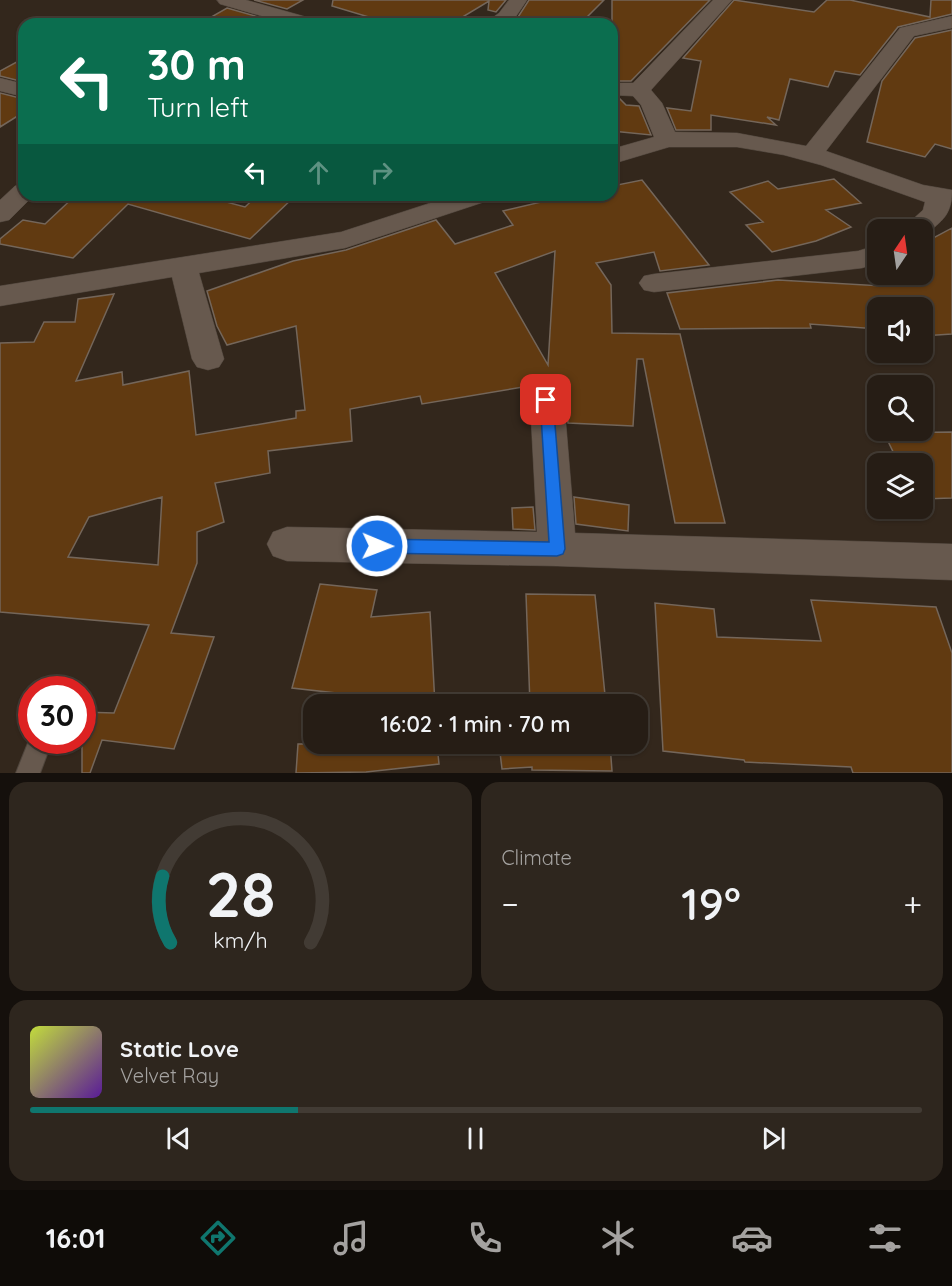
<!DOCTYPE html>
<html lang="en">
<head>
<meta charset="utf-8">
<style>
  :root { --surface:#261d15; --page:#2e261e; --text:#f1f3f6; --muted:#a4a2a0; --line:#423b34; --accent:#0f766e }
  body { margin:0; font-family:Quicksand,sans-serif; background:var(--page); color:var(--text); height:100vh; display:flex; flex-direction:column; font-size:22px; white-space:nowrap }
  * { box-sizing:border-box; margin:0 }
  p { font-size:20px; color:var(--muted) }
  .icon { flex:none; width:33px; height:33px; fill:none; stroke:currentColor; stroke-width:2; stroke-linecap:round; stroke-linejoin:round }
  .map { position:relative; height:773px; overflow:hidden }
  .panel { display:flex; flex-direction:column; gap:9px; padding:9px; background:#15100c; flex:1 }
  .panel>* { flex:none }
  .hud { position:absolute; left:18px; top:18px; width:600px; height:183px; border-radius:18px; box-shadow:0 2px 4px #0004,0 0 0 2px var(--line); background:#0b6e4f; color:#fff; overflow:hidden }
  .needle { width:39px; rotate:13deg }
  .buttons { position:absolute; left:867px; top:219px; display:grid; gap:12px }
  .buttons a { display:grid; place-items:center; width:66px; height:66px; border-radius:12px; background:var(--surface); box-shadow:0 2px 4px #0004,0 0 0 2px var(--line); font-size:30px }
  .speed { position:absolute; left:18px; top:676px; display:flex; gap:12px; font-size:30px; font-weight:700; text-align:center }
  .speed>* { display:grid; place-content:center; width:78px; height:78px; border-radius:50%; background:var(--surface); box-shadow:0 2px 4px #0004,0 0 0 2px var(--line); line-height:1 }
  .speed .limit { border:9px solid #d22; background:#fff; color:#111 }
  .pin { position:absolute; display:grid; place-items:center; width:51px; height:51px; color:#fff; margin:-26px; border-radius:12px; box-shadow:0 3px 9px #0006 }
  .me { position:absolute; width:66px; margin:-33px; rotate:91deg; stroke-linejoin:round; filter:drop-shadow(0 0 4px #0008) }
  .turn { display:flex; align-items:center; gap:21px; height:126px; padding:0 30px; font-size:27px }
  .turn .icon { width:78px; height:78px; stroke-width:2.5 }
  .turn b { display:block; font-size:42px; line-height:51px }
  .lanes { display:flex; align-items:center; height:57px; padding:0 30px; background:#0003; justify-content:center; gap:30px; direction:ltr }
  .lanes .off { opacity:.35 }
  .big { font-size:45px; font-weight:600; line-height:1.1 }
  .panel .card { flex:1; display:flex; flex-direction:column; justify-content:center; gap:9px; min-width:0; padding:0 21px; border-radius:18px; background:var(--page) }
  .panel .dial { align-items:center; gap:0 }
  .dial svg { height:156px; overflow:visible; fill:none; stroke:var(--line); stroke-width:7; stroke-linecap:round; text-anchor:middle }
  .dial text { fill:var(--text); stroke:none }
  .song { display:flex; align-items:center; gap:18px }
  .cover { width:72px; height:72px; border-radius:9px; background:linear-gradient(135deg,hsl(70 70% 55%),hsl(270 70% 35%)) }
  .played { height:6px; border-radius:3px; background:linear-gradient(90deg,var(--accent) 30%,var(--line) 30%) }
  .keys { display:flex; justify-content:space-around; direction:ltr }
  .heat { display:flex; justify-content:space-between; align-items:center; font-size:33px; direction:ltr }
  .panel .tiles { flex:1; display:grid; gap:9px; grid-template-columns:1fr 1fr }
  .card:last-child { grid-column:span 2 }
  .trip { position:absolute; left:303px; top:694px; width:345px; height:60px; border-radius:18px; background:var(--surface); box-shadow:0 2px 4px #0004,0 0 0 2px var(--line); font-weight:600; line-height:60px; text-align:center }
  .dock { display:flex; height:96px; justify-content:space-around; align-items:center; background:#0f0c08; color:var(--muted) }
  .dock .icon { width:42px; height:42px }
  .dock .on { color:var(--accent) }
  .dock b { font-size:27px; color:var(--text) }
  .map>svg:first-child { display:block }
  .building { fill:#613a11; stroke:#74665a; stroke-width:1.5; fill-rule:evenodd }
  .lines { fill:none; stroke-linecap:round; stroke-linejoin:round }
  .service-casing { stroke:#50463d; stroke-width:2 }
  .minor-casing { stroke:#50463d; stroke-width:1 }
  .service { fill:#67594e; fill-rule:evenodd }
  .minor { fill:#67594e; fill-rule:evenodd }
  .route { fill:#1a73e8; stroke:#114b97; stroke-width:1.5 }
</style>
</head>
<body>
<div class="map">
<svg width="952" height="773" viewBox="0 0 952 773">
  <rect width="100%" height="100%" fill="#33271c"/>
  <path class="building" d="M254,0H303L287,9Z
    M333,0H506L496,12L488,10L489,1L451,24H392L332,6Z
    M529,0H604L580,24H552L518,17Z
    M612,0H710L631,81H612Z
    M734,0L814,12L827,0H850L930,17L931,0H952V14L898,27L860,75L835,71L828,87L790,79L779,120L767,117L776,125L711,115V130H676L667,108L691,111L701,61L683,58Z
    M227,8L269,20L263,24H199Z
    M952,30V149L935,144L925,157L867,142L882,81L915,38Z
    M24,58V82L0,76V71Z
    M0,93L24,99V112L0,127Z
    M612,97L619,98L626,105L639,106L651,135L612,131Z
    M834,179L861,203L826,210L851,227L816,241L772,252L746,225L763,222L730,192L768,181L778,189Z
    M642,180L709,265L660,271L654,252L596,263L611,285L612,333L680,334L725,523H675L643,359H637L633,426L568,423L565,380L422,404L420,396L350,409L352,441L268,451L270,473L215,483L224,522L197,532V563L171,633L214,637L174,749L102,740L90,773H82V712L114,713L149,625L0,612V343L34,342L44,322H75L78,299L114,294L76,381L122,372L123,385L189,371L196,435L296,418V411L305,410L296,326L227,345L217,326L207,291L293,261L346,250L436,220L455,244L513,225L503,211L571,195H612V186ZM555,251L548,365L495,273ZM162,497L158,565L68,557L89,517Z
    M76,195H101L121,198L122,195H200L245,207L258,195H296L250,239L128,204L73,258L0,244V239L23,220L45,224Z
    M952,228V334L922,336V308H878V329L810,324L811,328L680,329L667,293L778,280L882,286L876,274H922V244Z
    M952,432V498L922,499V464H899L884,433Z
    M574,497L629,505L628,531L576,524Z
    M533,507L535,530L513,529L512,508Z
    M320,584L377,590L371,617L430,612L435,705H372V697L292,688Z
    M526,594L595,595L606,705H530Z
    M811,600L936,607L952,653V773H853L851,767L745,762L744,760L663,751L655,603L714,609L717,637L821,641Z
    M298,744H437L439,764L366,772L296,773Z
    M499,744H610L612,771L532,770V767L502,769Z"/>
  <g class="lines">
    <defs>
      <path id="service" d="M32,733V741H52L40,773H16Z"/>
      <path id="minor" d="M217,0H246L317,20L320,24H289L220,4Z
        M509,0H527C511,24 514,24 484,24L499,13Z
        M713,0H732L651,90L662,103L675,132L737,133L806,146L900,28L952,16V28L914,36L826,151L923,185L952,190C952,215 943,220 924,236L922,230H901L923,210L925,202L821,165L784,155L737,147H669L612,164V149L654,137L641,105L633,96L612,95V83H633Z
        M0,78L24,84V97L0,91Z
        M24,183V195H34L9,220L0,222V200L15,186Z
        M455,195H494L490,200L345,248L199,273L224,359L219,367L208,370L197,367L192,359L172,277L0,306V286L341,232Z
        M878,245V263L862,268L654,292L644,290L639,283L644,276L654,274L858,251Z
        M547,388L559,391L564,400L575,533L952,544V580L557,566L287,561L273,556L267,544L273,532L287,527L537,532L530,400L535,391Z"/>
    </defs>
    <use href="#service" class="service-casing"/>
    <use href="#minor" class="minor-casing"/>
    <use href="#service" class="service"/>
    <use href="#minor" class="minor"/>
  </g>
  <path class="route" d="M546,395L553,400L565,549L563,554L557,556L377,553L371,551L369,546L371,541L377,539L549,542L540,400Z"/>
</svg>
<div class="buttons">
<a><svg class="needle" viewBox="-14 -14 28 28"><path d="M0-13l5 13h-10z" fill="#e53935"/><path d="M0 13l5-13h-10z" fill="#a4a2a0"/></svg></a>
<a><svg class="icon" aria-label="sound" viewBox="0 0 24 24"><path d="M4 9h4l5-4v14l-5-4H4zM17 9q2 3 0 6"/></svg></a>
<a><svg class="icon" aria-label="search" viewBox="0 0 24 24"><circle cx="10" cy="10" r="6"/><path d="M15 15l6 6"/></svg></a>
<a><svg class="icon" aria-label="layers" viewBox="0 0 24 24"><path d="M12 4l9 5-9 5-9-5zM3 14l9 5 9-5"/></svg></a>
</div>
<div class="speed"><div class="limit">30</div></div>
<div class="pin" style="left:546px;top:400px;background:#d93025"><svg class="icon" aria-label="arrive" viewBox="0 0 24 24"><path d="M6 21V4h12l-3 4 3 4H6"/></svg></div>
<svg class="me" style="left:377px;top:546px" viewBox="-20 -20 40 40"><circle r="17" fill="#1a73e8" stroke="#fff" stroke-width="3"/><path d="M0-11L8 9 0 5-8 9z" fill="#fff"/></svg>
<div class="trip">16:02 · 1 min · 70 m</div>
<div class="hud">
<div class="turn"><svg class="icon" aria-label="left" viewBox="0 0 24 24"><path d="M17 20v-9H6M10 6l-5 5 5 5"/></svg><div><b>30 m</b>Turn left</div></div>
<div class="lanes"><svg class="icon" aria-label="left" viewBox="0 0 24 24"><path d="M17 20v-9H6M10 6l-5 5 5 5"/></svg><svg class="icon off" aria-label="ahead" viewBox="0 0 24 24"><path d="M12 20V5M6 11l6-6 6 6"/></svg><svg class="icon off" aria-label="right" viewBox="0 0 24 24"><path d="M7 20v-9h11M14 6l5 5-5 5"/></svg></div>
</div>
</div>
<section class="panel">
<div class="tiles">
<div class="card dial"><svg viewBox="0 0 100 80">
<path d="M14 69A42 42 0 1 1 86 69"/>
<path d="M14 69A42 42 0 0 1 10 35" stroke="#0f766e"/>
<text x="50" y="56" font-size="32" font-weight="700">28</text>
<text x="50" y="72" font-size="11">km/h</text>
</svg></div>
<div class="card"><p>Climate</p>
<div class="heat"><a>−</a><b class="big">19°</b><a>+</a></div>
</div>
<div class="card">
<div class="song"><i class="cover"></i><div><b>Static Love</b><p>Velvet Ray</p></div></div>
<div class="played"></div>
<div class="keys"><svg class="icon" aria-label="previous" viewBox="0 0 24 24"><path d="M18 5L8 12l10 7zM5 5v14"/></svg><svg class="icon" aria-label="pause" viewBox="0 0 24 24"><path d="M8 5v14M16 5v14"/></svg><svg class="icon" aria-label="next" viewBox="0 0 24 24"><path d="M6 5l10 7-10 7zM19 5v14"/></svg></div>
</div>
</div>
</section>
<nav class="dock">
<b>16:01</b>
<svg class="icon on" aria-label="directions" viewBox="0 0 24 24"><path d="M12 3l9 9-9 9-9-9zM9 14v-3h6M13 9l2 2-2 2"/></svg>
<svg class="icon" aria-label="music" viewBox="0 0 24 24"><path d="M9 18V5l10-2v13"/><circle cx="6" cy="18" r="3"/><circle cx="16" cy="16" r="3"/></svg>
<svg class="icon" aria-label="phone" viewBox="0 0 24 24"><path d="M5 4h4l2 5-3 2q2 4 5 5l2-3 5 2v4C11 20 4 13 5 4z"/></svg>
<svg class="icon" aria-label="climate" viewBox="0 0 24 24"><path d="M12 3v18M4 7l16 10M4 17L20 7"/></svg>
<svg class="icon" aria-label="car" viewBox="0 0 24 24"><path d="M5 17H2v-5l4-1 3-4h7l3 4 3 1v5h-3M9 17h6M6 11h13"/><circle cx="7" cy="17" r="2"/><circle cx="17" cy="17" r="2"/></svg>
<svg class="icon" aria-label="filters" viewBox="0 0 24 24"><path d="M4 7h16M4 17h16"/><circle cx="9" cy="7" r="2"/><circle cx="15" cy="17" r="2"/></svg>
</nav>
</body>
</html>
